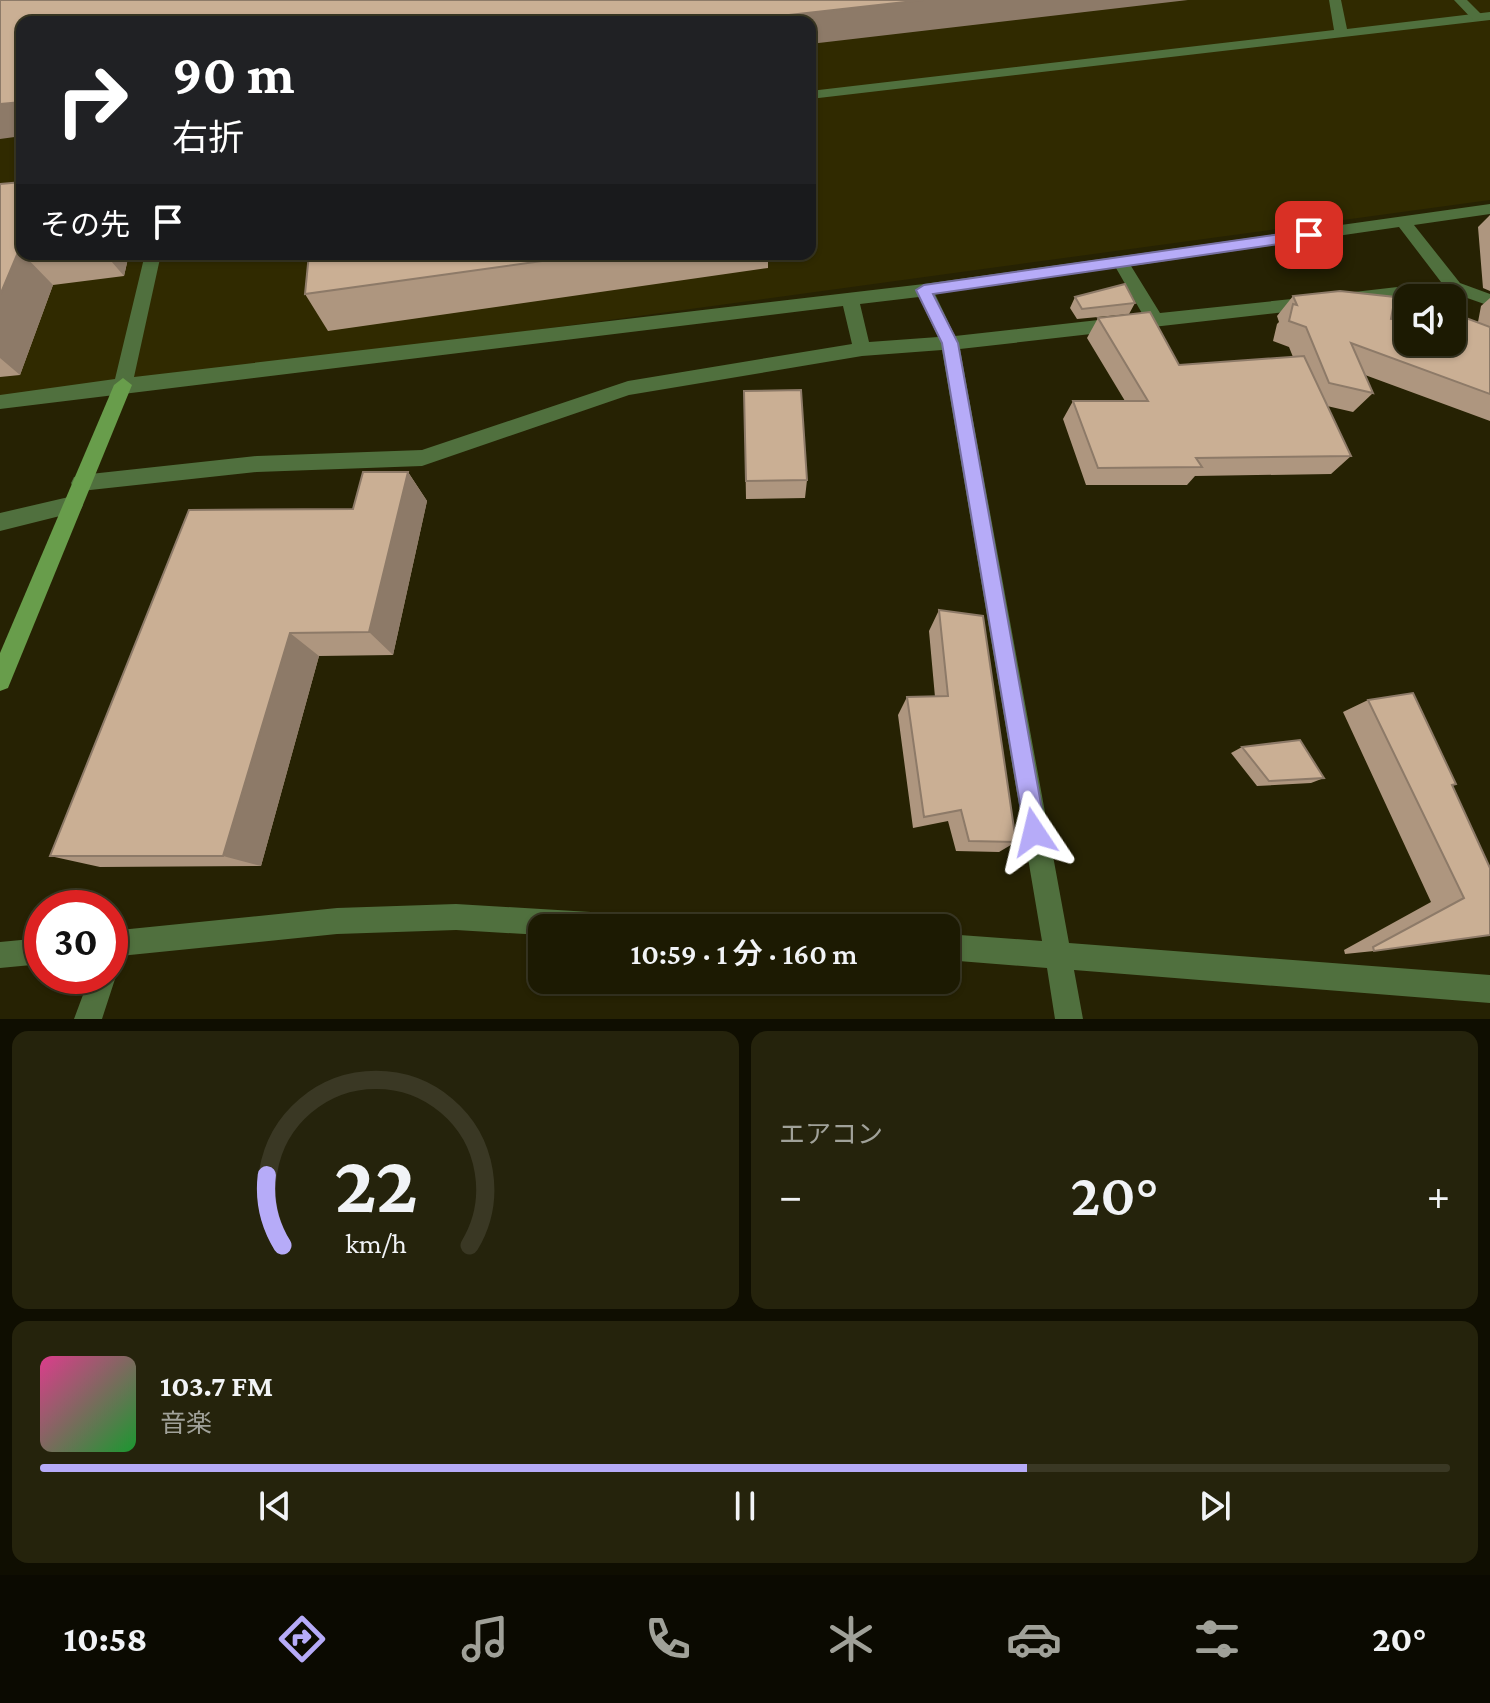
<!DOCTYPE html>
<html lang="ja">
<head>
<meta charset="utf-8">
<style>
  :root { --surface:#1c1a02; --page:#25230c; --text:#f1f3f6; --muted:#a0a199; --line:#3a3824; --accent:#b6abf8 }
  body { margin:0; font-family:"Crimson Pro","Noto Sans JP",serif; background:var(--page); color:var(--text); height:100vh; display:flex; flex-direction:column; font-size:30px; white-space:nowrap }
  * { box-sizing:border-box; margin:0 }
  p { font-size:26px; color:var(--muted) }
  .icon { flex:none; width:44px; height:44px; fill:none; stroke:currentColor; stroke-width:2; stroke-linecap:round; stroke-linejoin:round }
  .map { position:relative; height:1019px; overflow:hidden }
  .sheet { display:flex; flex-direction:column; gap:12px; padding:12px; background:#0f0e01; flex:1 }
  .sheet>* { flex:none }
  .guide { position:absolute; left:16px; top:16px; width:800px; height:244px; border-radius:16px; box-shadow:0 2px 6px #0004,0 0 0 2px var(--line); background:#202124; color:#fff; overflow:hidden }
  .fabs { position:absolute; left:1394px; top:284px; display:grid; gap:16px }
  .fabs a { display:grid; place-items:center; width:72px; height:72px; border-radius:16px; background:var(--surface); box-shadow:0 2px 6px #0004,0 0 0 2px var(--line); font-size:40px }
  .speed { position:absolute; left:24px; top:890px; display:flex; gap:16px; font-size:40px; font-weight:700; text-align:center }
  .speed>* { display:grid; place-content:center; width:104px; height:104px; border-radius:50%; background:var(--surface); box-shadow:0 2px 6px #0004,0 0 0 2px var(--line); line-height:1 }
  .speed .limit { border:12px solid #d22; background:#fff; color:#111 }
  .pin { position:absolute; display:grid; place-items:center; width:68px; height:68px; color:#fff; margin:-34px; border-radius:16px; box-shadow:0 4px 12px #0006 }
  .me { position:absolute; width:88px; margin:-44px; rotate:350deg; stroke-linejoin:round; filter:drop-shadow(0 0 6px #0008) }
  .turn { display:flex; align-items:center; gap:28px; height:168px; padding:0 24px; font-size:36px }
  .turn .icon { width:104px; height:104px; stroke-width:2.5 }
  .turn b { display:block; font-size:56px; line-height:68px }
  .then { display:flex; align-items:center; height:76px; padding:0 24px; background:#0003; gap:16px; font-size:30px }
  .big { font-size:60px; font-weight:600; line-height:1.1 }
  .sheet .card { flex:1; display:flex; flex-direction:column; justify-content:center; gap:12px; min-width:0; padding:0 28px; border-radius:16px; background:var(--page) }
  .sheet .dial { align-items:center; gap:0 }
  .dial svg { height:208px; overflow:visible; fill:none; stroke:var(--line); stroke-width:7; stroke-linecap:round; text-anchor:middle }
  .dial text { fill:var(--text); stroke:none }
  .song { display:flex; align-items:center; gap:24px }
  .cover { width:96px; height:96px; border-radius:12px; background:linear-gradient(135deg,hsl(330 70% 55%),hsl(130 70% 35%)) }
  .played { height:8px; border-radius:4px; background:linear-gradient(90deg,var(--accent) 70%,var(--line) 70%) }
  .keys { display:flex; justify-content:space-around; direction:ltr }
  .heat { display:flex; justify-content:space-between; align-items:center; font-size:44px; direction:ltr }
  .sheet .tiles { flex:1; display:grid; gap:12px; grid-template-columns:1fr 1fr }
  .card:last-child { grid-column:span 2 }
  .trip { position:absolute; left:528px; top:914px; width:432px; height:80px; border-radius:16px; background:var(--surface); box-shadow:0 2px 6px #0004,0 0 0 2px var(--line); font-weight:600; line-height:80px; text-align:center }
  .dock { display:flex; height:128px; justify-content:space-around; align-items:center; background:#0b0a01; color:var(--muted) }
  .dock .icon { width:56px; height:56px }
  .dock .on { color:var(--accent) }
  .dock b { font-size:36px; color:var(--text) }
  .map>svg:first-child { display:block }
  .built { fill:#302a00; fill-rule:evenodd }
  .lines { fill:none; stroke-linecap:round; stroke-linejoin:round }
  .lane { fill:#50703e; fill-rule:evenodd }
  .street { fill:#50703e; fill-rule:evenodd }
  .secondary { fill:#689d4b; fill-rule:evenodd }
  .wall { fill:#ae967f }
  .shaded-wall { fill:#8d7a68 }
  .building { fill:#caaf94; stroke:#8d7a68; stroke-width:2 }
  .route { fill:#b6abf8; stroke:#766fa1; stroke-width:2 }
</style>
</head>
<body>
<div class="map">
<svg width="1490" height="1019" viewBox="0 0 1490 1019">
  <rect width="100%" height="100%" fill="#262203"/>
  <path class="built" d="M0,0H1490V200L0,403ZM22,22H810V254H22Z"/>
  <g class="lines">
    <path class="lane" d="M1329,0H1341L1347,29L1490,12V20L810,99V91L1334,30Z"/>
    <path class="street" d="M1454,0H1467L1485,18L1474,21Z
      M1490,204V214L1414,225L1460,283L1490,294V306L1453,293L1348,302L1346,298L1348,294L1354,292L1441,282L1399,227L1131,266L1160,313L1311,297L1319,303L1311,309L960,349L1069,943L1490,975V1003L1074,970L1083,1019H1055L1047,968L946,960V934L1042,941L942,350L862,356L629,395L422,466L257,472L81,491L74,489L71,483L74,477L81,475L257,456L422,450L628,381L852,344L843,306L0,409V395L115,379L145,254H161L134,377L924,284ZM1116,268L1143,315L955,336L935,294ZM919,297L938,337L869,342L860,304Z
      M73,496L80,499L83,505L80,511L0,531V513Z
      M456,904L640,915L649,919L653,928H542V935L456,930L337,934L110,957V931L337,908Z
      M42,938V964L0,968V942Z
      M110,965L116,976L102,1019H74L90,976H110Z"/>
    <path class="secondary" d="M123,378L132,385L8,688L0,691V653L114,385Z"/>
  </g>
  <path class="wall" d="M22,182V254H129L124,276L53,285L20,375L0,377V184Z
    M1490,215V291L1483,288L1478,227Z
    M309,254H768V268L328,331L305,294Z
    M1293,296L1391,319L1455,328L1466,318L1478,322L1481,306L1490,298V421L1365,375L1373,393L1353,412L1327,406L1351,456L1331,474L1195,476L1187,485H1086L1063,419L1073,401H1125L1087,338L1098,318L1179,365L1293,357L1289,347L1273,341L1277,324L1279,322L1277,316Z
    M1075,297L1135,303L1129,314L1077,319L1070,308Z
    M744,391L807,480L805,498L746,499Z
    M408,472L427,501L393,655L319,656L261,866L100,867L50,856L353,509Z
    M939,610L1016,842L999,852L956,851L948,821L913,828L898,715L907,697H935L929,631Z
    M1368,700L1456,784L1452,785L1490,935L1374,951L1345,954L1344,950L1431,902L1343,712Z
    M1242,747L1324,778L1311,783L1257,786L1231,753Z"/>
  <path class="shaded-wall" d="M923,0H1188L810,44V22H727Z
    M22,102V136L0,139V104Z
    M19,250L53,285L20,375L0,358V295Z
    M105,254H129L124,276Z
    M408,472L427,501L393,655L369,632Z
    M290,633L319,656L261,866L223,856Z"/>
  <path class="building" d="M0,0H923L727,22H22V102L0,104Z
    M22,182V249L19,250L0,295V184Z
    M309,254H592L305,294Z
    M1125,284L1135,303L1082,309L1075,297Z
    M1340,291L1395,297L1391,319L1408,321V342H1452V328L1460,329L1466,318L1490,327V394L1351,343L1373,393L1329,383L1306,327L1289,321L1293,304L1297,305L1293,296Z
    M1150,312L1179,365L1304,356L1351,456L1196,458L1202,467L1098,468L1073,401H1148L1098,318Z
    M801,390L807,480L746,481L744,391Z
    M363,472H408L369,632L290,633L223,856H50L189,510L353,509Z
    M939,610L983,616L1016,842L969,841L961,810L924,817L907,697L948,696Z
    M1413,693L1456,784L1452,785L1490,868V935L1374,951L1373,947L1464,898L1368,700Z
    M1300,740L1324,778L1269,781L1242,747Z"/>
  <path class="route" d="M1309,230L1316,235L1314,239L933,294L958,343L1046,832L1042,840L1034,843L1026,840L942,343L916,290L924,285Z"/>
</svg>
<div class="fabs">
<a><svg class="icon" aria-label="sound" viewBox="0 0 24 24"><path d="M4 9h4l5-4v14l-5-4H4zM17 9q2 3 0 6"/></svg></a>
</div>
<div class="speed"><div class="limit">30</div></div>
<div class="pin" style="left:1309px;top:235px;background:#d93025"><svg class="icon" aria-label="arrive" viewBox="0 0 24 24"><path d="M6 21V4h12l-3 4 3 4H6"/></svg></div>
<svg class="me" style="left:1034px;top:832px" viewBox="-20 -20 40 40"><path d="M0-17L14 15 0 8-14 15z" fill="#b6abf8" stroke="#fff" stroke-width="4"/></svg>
<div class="trip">10:59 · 1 分 · 160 m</div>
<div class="guide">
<div class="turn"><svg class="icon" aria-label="right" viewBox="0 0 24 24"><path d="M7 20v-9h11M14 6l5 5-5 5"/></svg><div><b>90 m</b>右折</div></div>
<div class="then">その先<svg class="icon" aria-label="arrive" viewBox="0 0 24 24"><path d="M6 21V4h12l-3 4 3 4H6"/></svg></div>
</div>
</div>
<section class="sheet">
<div class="tiles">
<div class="card dial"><svg viewBox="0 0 100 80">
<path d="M14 69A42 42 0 1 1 86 69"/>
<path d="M14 69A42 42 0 0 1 8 42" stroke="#b6abf8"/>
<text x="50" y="56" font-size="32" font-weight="700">22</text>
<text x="50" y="72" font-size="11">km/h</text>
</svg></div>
<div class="card"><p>エアコン</p>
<div class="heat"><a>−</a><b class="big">20°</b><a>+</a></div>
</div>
<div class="card">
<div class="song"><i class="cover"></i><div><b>103.7 FM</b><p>音楽</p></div></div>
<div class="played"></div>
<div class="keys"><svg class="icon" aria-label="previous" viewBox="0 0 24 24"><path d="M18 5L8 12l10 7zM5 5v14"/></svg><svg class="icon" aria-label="pause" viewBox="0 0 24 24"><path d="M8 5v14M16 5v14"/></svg><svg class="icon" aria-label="next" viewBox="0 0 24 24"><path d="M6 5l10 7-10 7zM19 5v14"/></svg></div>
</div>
</div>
</section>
<nav class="dock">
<b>10:58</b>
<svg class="icon on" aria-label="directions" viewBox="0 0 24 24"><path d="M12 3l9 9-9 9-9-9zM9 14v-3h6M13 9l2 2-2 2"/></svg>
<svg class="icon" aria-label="music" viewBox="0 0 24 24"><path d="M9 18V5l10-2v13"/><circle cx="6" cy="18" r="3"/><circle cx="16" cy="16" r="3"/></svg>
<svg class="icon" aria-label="phone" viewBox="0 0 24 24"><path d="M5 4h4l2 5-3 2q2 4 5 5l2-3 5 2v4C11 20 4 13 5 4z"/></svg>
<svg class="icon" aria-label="climate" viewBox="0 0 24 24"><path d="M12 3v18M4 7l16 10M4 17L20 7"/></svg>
<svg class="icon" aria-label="car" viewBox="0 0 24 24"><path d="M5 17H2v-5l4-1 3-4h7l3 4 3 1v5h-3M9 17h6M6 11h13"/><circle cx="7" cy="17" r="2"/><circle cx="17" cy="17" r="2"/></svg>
<svg class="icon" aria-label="filters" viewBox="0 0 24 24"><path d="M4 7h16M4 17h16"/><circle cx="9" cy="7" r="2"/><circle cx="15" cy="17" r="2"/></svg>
<b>20°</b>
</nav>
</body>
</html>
